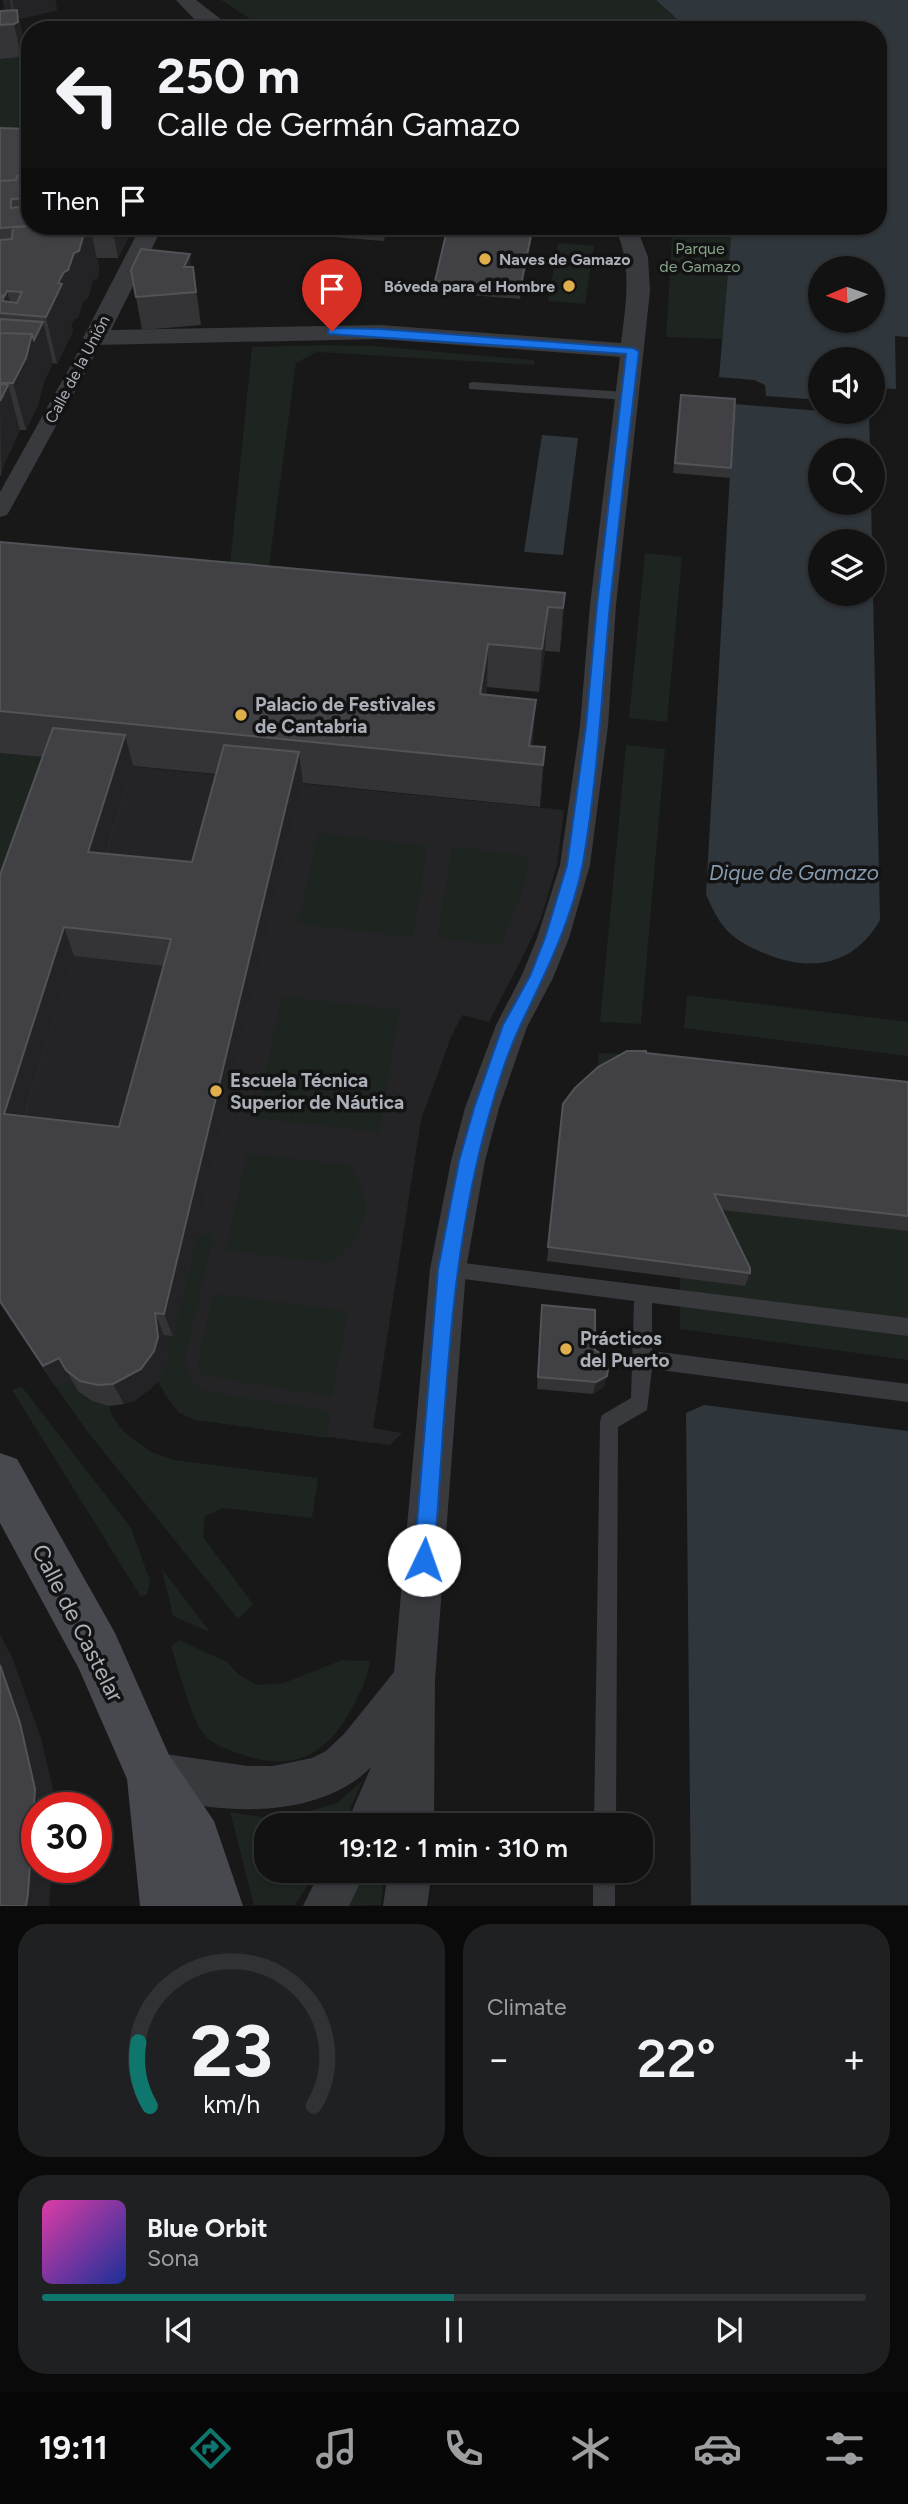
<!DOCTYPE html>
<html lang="en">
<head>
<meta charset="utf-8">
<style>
  :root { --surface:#121213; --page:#1f2021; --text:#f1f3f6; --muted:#9c9ea0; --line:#313233; --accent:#0f766e }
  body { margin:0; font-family:Figtree,sans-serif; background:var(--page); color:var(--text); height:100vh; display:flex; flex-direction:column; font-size:26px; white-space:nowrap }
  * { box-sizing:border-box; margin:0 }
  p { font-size:23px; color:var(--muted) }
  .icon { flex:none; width:38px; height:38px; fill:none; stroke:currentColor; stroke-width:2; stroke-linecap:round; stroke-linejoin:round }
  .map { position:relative; height:1906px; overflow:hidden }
  .details { display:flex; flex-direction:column; gap:18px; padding:18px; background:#0a0a0a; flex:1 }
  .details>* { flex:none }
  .hud { position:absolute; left:21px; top:21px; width:866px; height:214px; border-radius:28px; box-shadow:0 2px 5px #0004,0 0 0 2px var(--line); background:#121213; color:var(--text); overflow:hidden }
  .needle { width:46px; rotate:268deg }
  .controls { position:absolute; left:808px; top:256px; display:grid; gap:14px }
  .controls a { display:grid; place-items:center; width:77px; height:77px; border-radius:50%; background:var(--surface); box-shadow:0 2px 5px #0004,0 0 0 2px var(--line); font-size:35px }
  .speed { position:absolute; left:21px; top:1792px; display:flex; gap:14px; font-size:35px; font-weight:700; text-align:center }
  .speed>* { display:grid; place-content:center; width:91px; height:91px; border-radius:50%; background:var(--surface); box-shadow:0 2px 5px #0004,0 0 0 2px var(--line); line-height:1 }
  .speed .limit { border:10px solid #d22; background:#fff; color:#111 }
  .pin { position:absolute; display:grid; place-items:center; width:60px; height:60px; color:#fff; margin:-72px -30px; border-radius:50% 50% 50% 0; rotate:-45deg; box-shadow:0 0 7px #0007 }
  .pin .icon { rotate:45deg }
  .me { position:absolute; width:77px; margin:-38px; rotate:3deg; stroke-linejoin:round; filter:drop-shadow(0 0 5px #0008) }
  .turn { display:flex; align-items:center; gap:24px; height:147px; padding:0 21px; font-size:32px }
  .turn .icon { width:91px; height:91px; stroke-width:2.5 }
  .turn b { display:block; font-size:49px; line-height:60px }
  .then { display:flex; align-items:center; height:66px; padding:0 21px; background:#0003; gap:14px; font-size:26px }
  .big { font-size:52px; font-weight:600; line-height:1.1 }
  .details .widget { flex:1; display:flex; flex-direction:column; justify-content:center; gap:10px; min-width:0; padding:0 24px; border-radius:28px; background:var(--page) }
  .details .dial { align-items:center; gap:0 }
  .dial svg { height:182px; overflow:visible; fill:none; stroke:var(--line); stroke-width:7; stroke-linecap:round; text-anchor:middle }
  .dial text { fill:var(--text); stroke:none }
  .song { display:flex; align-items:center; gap:21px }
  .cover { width:84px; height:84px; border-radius:10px; background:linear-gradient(135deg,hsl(320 70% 55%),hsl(230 70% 35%)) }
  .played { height:7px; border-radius:4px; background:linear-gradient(90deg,var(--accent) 50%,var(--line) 50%) }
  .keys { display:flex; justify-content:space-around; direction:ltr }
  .heat { display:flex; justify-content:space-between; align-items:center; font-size:38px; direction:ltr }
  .details .tiles { flex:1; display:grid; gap:18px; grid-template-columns:1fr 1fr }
  .widget:last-child { grid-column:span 2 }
  .trip { position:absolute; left:254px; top:1813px; width:399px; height:70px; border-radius:28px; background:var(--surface); box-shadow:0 2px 5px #0004,0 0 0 2px var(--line); font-weight:600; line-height:70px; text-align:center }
  .dock { display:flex; height:112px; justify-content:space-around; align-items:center; background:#070708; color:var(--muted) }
  .dock .icon { width:49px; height:49px }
  .dock .on { color:var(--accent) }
  .dock b { font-size:32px; color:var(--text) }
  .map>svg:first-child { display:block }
  .built { fill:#242426 }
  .green { fill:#1e241f }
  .water { fill:#2f363c; fill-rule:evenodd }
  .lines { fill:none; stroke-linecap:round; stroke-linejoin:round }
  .service { fill:#393a3e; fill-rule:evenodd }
  .pedestrian { fill:#393a3e; fill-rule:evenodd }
  .minor { fill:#393a3e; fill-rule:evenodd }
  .secondary { fill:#47494e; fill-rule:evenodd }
  .wall { fill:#343437; fill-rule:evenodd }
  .shaded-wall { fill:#232325 }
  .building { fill:#414145; stroke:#515357; stroke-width:2; fill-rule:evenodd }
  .route { fill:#1a73e8; stroke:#114b97; stroke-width:2 }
  .poi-dot { fill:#deaf4b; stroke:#131314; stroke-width:2.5 }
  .labels { text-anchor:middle; stroke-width:7; stroke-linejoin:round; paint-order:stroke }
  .far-park-label { font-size:16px; fill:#85a187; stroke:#131314 }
  .far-poi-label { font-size:16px; font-weight:bold; fill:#abafb8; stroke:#131314; text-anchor:start }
  .far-street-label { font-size:16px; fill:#abafb8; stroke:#131314 }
  .poi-label { font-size:19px; font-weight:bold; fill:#abafb8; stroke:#131314; text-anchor:start }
  .water-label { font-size:21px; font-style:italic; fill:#869baf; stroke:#131314 }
  .near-street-label { font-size:23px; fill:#abafb8; stroke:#131314 }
</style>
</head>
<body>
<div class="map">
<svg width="908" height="1906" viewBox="0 0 908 1906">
  <rect width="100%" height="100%" fill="#181819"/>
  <path class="built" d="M0,753L564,810L557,865L541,918L528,946L489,1022L462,1015L451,1037L421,1120L373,1428L402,1433L390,1445L196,1420L178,1412L158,1382L135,1401L116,1405L98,1404L83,1396L73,1383L56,1387L0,1304Z"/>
  <path class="green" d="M221,0H656L689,30H267Z
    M30,56V142L0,140V59Z
    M662,226H732L722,339L666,337L672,238Z
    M558,243L594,246L585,304L548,301Z
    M325,345L372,346L534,360V365L317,352L296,363L265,596L227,594L252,347Z
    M645,553L682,557L667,722L629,718Z
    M626,745L665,749L641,1024L600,1022Z
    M0,753L62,759L0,937Z
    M318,833L427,846L413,937L298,924Z
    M452,847L529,856L524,885L500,946L437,938Z
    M687,995L908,1022V1056L684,1028Z
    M282,996L399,1010L379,1132L256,1118Z
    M599,1053L648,1055L908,1085V1360L680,1329V1277L547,1261L561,1119L596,1082Z
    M247,1154L348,1165C378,1205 366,1234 331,1263L226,1250Z
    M197,1234L214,1235L184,1361L191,1380L205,1391L330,1412L327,1438L196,1420C176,1414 168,1399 158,1382L167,1358L164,1335L172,1336Z
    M213,1294L348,1311L332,1397L207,1376L202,1373L198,1363Z
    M71,1379L85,1398L109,1406L112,1416L125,1433L151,1452L174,1460L318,1478L312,1518L223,1508L205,1516L203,1537L253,1604L238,1619L87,1431L56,1387Z
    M22,1387L131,1528L150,1581L147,1594L141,1597L12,1390Z
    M162,1569L210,1632L173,1616Z
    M179,1640L227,1662L238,1674L257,1685L284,1683L342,1660L370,1661C368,1678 361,1691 353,1706C328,1753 297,1773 244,1755C229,1750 212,1745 202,1732C192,1719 177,1665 171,1646Z
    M363,1780L343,1825H266V1871H317L295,1905H254L230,1812L266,1818L299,1814L337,1803Z
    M367,1871H385L381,1905L347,1906Z"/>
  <path class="water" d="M656,0H908V337L895,336L896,389L873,388V359H821V400L766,396L765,385L754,380L719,377L732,226H878V30H689ZM821,268H873V320H821Z
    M734,404L869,415L870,450H821V502H871L872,541H821V593H873L880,920C853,968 806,973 759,951C746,945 734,939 724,927C716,917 711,906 706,894Z
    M542,435L578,438L563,555L524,552Z
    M704,1405L908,1431V1905H691L686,1413Z"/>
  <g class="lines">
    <path class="service" d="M473,382L626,392L632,396L626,400L469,389V383Z
      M448,1261L908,1318V1336L652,1303V1351L908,1384V1402L652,1369L647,1410L618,1427L616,1825H594L600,1422L602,1415L631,1398L634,1301L448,1277L442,1275L439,1269L442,1263Z
      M593,1871H615V1906H593Z"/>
    <path class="pedestrian" d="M95,332L104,338L10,510L7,515L0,517V492L86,338Z"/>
    <path class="minor" d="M176,0H196L235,30H211L195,20Z
      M141,226H163L111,330L380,325L621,343C626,302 633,264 614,226H636L648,257L650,291L616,605L608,726L590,865L569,938L553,978L527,1027L499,1108L485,1161L466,1269L435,1680L434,1825H392V1819L389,1825H346L371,1767C317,1823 203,1816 136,1788L130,1773L136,1758L151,1752L248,1766H273L312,1758L326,1751L344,1734L394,1672L430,1269L451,1161L465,1108L496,1025L522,975L537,938L560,865L580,726L590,605L620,357L380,339L95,345L87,343L83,338Z
      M320,1871H366L349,1906H303Z
      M388,1871H432L427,1906H383Z"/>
    <path class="secondary" d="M0,1453L17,1459L115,1633L169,1755L214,1821L243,1906H140L127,1779L79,1669L0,1523Z"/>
  </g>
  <path class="wall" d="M3,0H55L57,10L19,19L24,43L25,54L21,57L0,59V11H5Z
    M0,128L30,129V226H134L118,258H97L99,268L98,278L93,280L88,298L84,300L78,317L74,319L71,325L73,331L57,364L53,363L44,381L38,405L26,430H20L4,464L0,477Z
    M294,226H395L392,234L386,233L384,241L295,234Z
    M448,226H534L520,299L435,292V281Z
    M191,267L198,300L201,325L142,330L131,270Z
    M681,395L731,468L730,478L673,473Z
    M0,542L565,593L560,652L545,651L539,692L487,687L486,695L533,746L545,747L540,807L303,783L173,1336L164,1335L167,1358L163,1371L150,1390L124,1404L109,1406L92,1401L78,1391L71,1379L56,1387L0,1303V875L42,757L0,753ZM133,766L216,774L192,862L106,854ZM74,956L164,966L119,1127L24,1116Z
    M646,1053L908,1082V1231L722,1210L750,1273L745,1286L547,1261L563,1104Z
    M542,1305L595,1350L604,1387L593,1394L537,1389Z"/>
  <path class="shaded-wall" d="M3,0H10L13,13L6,14Z
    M12,0H55L57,10L19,19L24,43L25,54L21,57L14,24L16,20Z
    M22,147L28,173L30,170V198L11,199L18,228L0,225Z
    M89,226H90L99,268L98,278L93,280L88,298L84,300L78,317L74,319L71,325L73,331L57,364L46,317L58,283L84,233Z
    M112,226H134L118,258Z
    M383,226H386V233L384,241Z
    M533,226H534L520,299V289Z
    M190,254L194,287L184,267Z
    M193,267L198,300L201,325L196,292Z
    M7,291L13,314L0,302V296Z
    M43,322L53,363L44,381L38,405L26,430L13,383L32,334Z
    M8,385L20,430L4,464L1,477L0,401Z
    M565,593L562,637L560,652L563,608Z
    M548,607L545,651L539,692L542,649Z
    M488,644L487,687L479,737L480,694Z
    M536,700L533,743L530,763L529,746Z
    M125,735L133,766L97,881L88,852Z
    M545,747L542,790L540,807L543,765Z
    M299,752L303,783L173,1336L164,1314Z
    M64,927L74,956L16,1140L4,1114Z
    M155,1313L164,1335L167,1358L163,1371L150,1390L124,1404L113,1384Z
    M59,1358L71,1379L56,1387L43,1366Z
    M607,1376L604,1387L593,1394L596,1382Z
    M0,1634L12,1657L41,1738L56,1802L55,1808H37V1867H52L49,1906H26L0,1665Z"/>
  <path class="building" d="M17,10L18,22L14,24L0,25V11Z
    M67,27L68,30H58V28Z
    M0,128L30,129V147H22L21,154L30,155V170L27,175L17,176L16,180L0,181Z
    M30,174V198L11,199V208L30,206V226L0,228V181L16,180L17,176Z
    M30,224V226H89L88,231L84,233L79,251L74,253L68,270L64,272L58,283L62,284L46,317L0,313V297H4L2,301L17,303L22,292L7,291L5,295L0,296V240L12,239L13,227L30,226Z
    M448,226H533L520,289L435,281Z
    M141,249L190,254L184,267H193L196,292L136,297L131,270Z
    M0,319L43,322L34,340L32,334L0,333Z
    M0,333L32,334L26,358L13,383H0Z
    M0,384L8,385L0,401Z
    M681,395L735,399L731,468L675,463Z
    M0,542L565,593L563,608L548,607L542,649L488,644L480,694L536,700L529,746L545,747L543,765L0,711Z
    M53,728L125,735L88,852L192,862L224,745L299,752L164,1314L155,1313L158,1337L154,1351L141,1369L113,1384L98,1385L80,1381L66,1370L59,1358L43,1366L0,1301V875ZM64,927L171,939L119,1127L4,1114Z
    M627,1051H646V1053L908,1082V1216L714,1194L750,1268V1273L548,1247L563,1104L575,1088L598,1067Z
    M542,1305L595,1310V1350L605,1356L609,1362L607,1376L596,1382L538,1377Z
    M0,1665L20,1723L35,1789L28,1894L26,1906H0Z"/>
  <path class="route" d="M332,328L380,329L633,348L639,351C629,435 619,520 610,604C602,690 598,777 583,863C572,920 546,972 521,1024C508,1051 498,1083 490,1112C448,1257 446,1410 434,1560L431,1567L424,1570L417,1567L414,1560L438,1269L459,1161L474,1108L503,1025L530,976L545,938L567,865L586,726L597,605L626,354L328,334V329Z"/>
  <g class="poi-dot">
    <circle cx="485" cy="259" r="7"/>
    <circle cx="569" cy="286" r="7"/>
    <circle cx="241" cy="715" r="7"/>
    <circle cx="216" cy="1091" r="7"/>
    <circle cx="566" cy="1349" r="7"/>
  </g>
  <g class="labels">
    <g class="far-park-label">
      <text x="700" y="254">Parque<tspan x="700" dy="18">de Gamazo</tspan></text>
    </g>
    <g class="far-poi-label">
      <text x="499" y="265">Naves de Gamazo</text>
      <text x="555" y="292" text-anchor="end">Bóveda para el Hombre</text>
    </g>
    <g class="far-street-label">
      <text transform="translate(77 369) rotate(-62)" y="6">Calle de la Unión</text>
    </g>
    <g class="poi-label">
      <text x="255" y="711">Palacio de Festivales<tspan x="255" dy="22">de Cantabria</tspan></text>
      <text x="230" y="1087">Escuela Técnica<tspan x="230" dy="22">Superior de Náutica</tspan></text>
      <text x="580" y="1345">Prácticos<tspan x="580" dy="22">del Puerto</tspan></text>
    </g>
    <g class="water-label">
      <text x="794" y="880">Dique de Gamazo</text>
    </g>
    <g class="near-street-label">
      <text transform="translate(78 1623) rotate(63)" y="8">Calle de Castelar</text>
    </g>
  </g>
</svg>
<div class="controls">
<a><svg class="needle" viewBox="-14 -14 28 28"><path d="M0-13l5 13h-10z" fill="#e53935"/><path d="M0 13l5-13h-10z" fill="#9c9ea0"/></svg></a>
<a><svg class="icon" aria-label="sound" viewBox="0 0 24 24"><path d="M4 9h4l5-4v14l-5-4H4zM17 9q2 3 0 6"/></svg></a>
<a><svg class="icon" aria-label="search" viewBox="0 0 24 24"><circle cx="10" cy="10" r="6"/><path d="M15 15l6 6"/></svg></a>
<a><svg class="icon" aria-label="layers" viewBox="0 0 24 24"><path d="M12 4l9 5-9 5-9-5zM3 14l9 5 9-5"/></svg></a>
</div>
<div class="speed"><div class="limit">30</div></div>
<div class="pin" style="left:332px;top:331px;background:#d93025"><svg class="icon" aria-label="arrive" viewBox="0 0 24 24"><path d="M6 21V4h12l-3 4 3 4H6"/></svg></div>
<svg class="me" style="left:424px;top:1560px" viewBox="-20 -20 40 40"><circle r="19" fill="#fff"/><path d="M0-13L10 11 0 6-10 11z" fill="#1a73e8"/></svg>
<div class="trip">19:12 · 1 min · 310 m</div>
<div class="hud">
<div class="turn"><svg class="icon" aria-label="left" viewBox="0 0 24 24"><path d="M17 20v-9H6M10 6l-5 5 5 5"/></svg><div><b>250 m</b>Calle de Germán Gamazo</div></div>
<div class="then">Then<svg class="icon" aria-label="arrive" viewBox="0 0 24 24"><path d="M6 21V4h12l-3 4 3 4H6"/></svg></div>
</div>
</div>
<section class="details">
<div class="tiles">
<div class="widget dial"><svg viewBox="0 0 100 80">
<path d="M14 69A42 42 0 1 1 86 69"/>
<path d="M14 69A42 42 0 0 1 9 41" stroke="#0f766e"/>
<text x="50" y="56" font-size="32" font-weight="700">23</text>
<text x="50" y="72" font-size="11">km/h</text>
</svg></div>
<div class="widget"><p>Climate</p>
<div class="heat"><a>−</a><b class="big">22°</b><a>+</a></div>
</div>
<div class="widget">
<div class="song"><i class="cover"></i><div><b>Blue Orbit</b><p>Sona</p></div></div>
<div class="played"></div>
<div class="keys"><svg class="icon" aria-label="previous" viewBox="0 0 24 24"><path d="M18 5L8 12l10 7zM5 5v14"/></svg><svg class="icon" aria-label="pause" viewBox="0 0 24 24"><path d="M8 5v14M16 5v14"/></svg><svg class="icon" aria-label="next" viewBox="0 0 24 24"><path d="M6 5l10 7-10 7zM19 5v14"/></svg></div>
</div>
</div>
</section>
<nav class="dock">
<b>19:11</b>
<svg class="icon on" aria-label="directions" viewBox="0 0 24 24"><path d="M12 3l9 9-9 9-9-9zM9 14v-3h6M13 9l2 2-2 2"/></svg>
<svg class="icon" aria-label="music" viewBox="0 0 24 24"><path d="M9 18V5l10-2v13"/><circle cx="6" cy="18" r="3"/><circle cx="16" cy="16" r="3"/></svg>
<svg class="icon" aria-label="phone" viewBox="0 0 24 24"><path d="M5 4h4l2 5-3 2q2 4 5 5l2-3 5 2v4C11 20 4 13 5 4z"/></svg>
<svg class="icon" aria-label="climate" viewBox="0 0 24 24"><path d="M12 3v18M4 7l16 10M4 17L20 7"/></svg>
<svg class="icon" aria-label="car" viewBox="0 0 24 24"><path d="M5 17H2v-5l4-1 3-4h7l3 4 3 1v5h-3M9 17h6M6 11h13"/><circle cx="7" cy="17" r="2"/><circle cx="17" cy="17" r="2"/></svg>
<svg class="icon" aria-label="filters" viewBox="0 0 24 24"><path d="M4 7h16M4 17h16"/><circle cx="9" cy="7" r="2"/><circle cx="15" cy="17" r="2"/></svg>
</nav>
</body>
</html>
